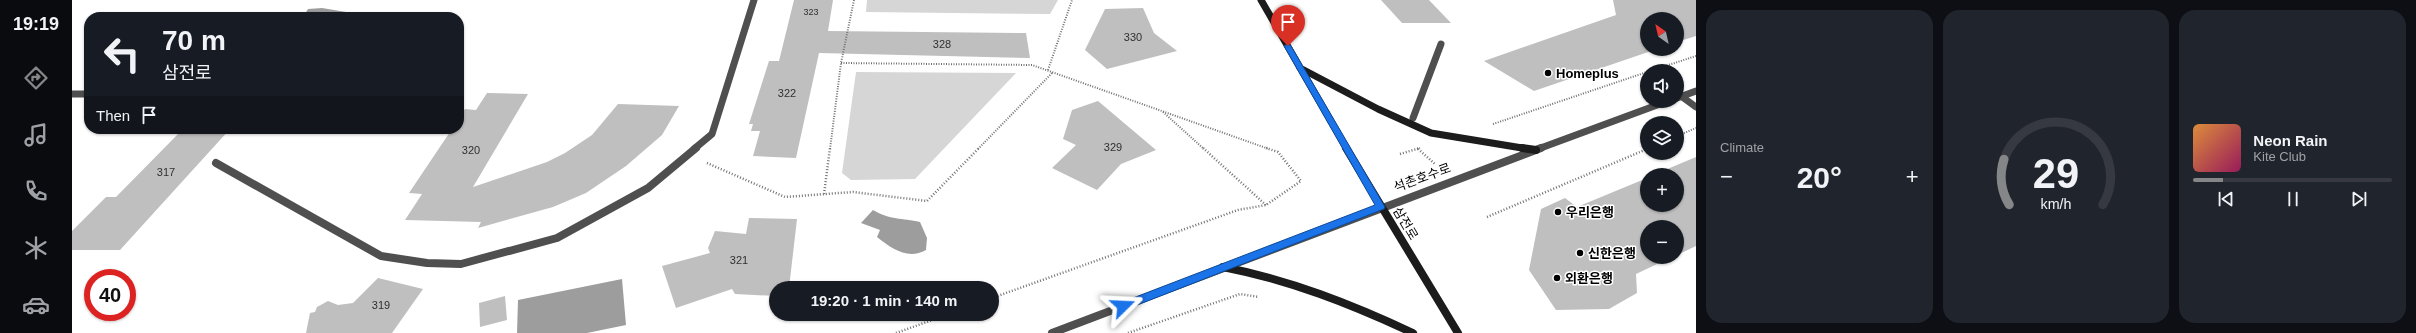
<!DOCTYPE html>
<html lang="en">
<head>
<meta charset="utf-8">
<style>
  :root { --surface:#171b24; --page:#20242c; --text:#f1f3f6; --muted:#9ea1a6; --line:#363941; --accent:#858687 }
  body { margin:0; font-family:Helvetica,"Noto Sans KR",sans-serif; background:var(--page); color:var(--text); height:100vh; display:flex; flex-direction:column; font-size:15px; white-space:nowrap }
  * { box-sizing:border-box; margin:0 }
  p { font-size:13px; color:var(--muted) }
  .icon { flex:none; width:22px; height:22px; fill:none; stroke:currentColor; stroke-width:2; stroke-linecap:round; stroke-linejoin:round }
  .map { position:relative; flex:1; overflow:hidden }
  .sheet { display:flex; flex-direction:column; gap:10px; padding:10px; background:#0d0f14; width:720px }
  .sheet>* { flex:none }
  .top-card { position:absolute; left:12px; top:12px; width:380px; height:122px; border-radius:16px; box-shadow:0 1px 3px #0004; background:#171b24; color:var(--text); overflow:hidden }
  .needle { width:26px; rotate:326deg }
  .controls { position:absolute; left:1568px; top:12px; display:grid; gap:8px }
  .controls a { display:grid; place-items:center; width:44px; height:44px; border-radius:50%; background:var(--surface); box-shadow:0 1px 3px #0004; font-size:20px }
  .speed { position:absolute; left:12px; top:269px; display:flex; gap:8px; font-size:20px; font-weight:700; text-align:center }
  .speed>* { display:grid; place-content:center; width:52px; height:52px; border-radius:50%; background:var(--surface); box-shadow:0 1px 3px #0004; line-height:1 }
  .speed .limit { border:6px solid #d22; background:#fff; color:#111 }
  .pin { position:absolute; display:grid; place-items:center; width:34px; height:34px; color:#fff; margin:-41px -17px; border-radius:50% 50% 50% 0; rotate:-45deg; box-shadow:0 0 4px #0007 }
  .pin .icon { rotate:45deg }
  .me { position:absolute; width:44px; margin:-22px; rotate:69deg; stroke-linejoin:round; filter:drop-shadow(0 0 3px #0008) }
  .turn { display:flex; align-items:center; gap:14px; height:84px; padding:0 12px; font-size:18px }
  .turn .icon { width:52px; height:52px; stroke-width:2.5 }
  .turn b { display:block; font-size:28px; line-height:34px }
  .then { display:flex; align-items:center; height:38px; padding:0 12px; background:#0003; gap:8px; font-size:15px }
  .big { font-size:30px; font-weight:800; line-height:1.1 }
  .sheet .widget { flex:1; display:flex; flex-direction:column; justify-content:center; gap:6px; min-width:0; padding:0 14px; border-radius:16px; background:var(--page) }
  .sheet .dial { align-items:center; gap:0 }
  .dial svg { height:104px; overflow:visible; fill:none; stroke:var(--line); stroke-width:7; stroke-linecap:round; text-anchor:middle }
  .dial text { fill:var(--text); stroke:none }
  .song { display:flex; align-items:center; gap:12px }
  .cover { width:48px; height:48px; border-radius:6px; background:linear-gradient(135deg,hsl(30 70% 55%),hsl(330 70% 35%)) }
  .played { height:4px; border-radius:2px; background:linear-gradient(90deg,var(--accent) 15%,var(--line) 15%) }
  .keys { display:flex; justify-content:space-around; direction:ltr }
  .heat { display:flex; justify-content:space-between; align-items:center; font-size:22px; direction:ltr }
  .sheet .tiles { flex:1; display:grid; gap:10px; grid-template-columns:repeat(3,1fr) }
  .trip { position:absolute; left:697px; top:281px; width:230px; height:40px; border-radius:20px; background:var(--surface); box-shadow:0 1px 3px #0004; font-weight:800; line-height:40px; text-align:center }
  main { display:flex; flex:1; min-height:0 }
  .dock { display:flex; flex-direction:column; width:72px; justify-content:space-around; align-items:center; background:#090b0e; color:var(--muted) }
  .dock .icon { width:28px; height:28px }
  .dock .current { color:var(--accent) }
  .dock b { font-size:18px; color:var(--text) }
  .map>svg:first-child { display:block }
  .green { fill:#d6d6d6 }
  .water { fill:#9d9d9d }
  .building { fill:#bfbfbf }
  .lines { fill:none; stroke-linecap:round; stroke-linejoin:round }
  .path-far1 { stroke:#717171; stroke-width:2; stroke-dasharray:1 1.5; stroke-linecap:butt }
  .path { stroke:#717171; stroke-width:2.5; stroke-dasharray:1 2; stroke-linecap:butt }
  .service-far1 { stroke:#4f4f4f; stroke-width:7 }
  .service { stroke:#4f4f4f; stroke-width:8 }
  .pedestrian { stroke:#4f4f4f; stroke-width:7 }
  .minor { stroke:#4f4f4f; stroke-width:7 }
  .tertiary-far1 { stroke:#4f4f4f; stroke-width:7 }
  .tertiary { stroke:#4f4f4f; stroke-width:8 }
  .secondary-far1 { stroke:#1c1c1c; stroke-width:7 }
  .secondary { stroke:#1c1c1c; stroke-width:8 }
  .route { fill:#1a73e8; stroke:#114b97 }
  .poi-dot { fill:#000; stroke:#fff; stroke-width:1.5 }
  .labels { text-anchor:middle; stroke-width:3; stroke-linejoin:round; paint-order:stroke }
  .far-number-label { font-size:9px; fill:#303030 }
  .number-label { font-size:11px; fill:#303030 }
  .poi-label { font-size:13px; font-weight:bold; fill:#000; stroke:#fff; text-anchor:start }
  .street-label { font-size:13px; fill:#000; stroke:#fff }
</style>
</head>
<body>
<main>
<nav class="dock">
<b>19:19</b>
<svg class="icon current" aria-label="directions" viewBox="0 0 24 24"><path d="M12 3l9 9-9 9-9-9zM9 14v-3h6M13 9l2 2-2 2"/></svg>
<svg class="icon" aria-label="music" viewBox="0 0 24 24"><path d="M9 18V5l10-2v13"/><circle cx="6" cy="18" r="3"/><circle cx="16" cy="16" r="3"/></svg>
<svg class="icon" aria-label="phone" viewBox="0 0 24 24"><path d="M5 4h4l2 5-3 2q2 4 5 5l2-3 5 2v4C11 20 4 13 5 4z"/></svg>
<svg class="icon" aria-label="climate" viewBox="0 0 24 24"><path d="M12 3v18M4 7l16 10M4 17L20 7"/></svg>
<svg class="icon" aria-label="car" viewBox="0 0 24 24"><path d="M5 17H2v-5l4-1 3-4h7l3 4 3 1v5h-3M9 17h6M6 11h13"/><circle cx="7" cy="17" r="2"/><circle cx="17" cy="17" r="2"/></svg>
</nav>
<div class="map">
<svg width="1624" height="333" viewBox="0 0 1624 333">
  <rect width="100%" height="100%" fill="#fff"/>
  <path class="green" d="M795,0H986L978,14L794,12Z
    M784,72L944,73L843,179L779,180L770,173Z"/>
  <path class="water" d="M250,8L280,13L275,17L233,14L236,9Z
    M801,210C818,220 830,218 848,222L855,238L854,250C836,260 820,249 805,237L808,230L789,223Z
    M550,279L554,325L515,333H445L446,300Z"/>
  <path class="building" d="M722,0H761L756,31L954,33L958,58L747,53L724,158L681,156L688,131H679L681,124H677L697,61H707Z
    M1309,0H1357L1379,23H1330Z
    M1541,0H1624V36L1605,42V19H1575V49H1585L1462,91L1412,61L1544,15Z
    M1071,8L1082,33L1105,51L1035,69L1013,50L1033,9Z
    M415,93L456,94L401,187L475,162L493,153L520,135L546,104L607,106L590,135L554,166L514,193L481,207L406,228L409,222L333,220L350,194L337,193L380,129H387V118L393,109L404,110Z
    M1026,101L1084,150L1049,164L1025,190L980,168L1004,145L991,139L1000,110Z
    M113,129H158L48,250H0V231L34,197H44L108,132Z
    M1624,157V246L1605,255V227H1575V257H1600L1564,274L1565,293L1537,309L1484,310L1457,270L1469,209L1493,198L1505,207L1575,178V205H1605V175H1581Z
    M677,218L725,219L717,288H704V296L663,294L660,289L604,308L590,266L638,253L636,248L643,231L674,234Z
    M306,278L351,289L320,333H234L238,313L243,312L245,307L256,301L266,305L281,303Z
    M433,296L435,320L408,327L407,303Z"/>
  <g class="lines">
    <path class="path-far1" d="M769,63L960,65L1197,149
      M976,70L1000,0
      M1578,71L1624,56
      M1091,112L1132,149
      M1421,124L1575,72
      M1605,136L1624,128
      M758,149L769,63L782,0
      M906,149L981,72
      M1345,149L1348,148"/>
    <path class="path" d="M1131,148L1194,205
      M1346,149L1363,164
      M1328,154L1348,148
      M635,163L713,197L781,192L855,201L907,148
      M752,194L758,148
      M1415,217L1575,149
      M920,298L1166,210L1194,205L1229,181L1206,152L1194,148
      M824,333L877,314
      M1056,333L1168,294L1187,297"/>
    <path class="service-far1" d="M0,94H17
      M622,149L640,134L682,0"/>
    <path class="service" d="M144,163L309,256L355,263L389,264L485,238L576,188L624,148"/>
    <path class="pedestrian" d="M1341,118L1369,44"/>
    <path class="minor" d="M1609,96L1624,107"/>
    <path class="tertiary-far1" d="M1605,98L1624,91
      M1466,149L1596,101"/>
    <path class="tertiary" d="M980,333L1469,148"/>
    <path class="secondary-far1" d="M1189,0L1275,149
      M1228,68L1306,109L1359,133L1456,149"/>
    <path class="secondary" d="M1274,148L1386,333
      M1450,148L1464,150
      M1151,267C1218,280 1279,304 1341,333"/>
  </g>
  <path class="route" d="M1216,43L1219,46L1313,207L1312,209L1055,309H1048V303L1303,205L1212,46Z"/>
  <g class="poi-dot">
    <circle cx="1476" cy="73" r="4"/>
    <circle cx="1486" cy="212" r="4"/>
    <circle cx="1508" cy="253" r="4"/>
    <circle cx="1485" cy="278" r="4"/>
  </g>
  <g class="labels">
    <g class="far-number-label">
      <text x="739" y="15">323</text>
    </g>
    <g class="number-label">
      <text x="1061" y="41">330</text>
      <text x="870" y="48">328</text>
      <text x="715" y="97">322</text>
      <text x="1041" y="151">329</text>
      <text x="399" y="154">320</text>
      <text x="94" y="176">317</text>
      <text x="667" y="264">321</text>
      <text x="309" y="309">319</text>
    </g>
    <g class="poi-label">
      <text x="1484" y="78">Homeplus</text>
      <text x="1494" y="217">우리은행</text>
      <text x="1516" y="258">신한은행</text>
      <text x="1493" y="283">외환은행</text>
    </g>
    <g class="street-label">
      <text transform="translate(1350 177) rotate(-20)" y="5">석촌호수로</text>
      <text transform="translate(1334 223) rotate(59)" y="5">삼전로</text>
    </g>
  </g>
</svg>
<div class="controls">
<a><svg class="needle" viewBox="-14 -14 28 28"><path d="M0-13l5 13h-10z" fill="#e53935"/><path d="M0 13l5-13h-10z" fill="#9ea1a6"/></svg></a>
<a><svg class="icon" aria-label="sound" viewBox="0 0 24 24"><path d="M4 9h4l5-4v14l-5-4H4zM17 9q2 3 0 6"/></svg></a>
<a><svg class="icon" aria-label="layers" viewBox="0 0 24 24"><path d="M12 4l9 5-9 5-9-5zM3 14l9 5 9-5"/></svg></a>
<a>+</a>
<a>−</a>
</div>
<div class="speed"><div class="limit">40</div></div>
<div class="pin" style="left:1216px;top:46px;background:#d93025"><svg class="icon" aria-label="arrive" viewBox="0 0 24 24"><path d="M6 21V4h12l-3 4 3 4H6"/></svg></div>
<svg class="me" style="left:1051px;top:306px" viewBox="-20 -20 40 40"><path d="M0-17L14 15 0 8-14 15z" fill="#1a73e8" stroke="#fff" stroke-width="4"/></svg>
<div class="trip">19:20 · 1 min · 140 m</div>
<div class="top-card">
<div class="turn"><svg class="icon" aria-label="left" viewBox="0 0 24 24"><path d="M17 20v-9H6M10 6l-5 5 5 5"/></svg><div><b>70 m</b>삼전로</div></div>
<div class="then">Then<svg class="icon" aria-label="arrive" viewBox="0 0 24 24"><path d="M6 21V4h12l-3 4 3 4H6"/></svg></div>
</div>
</div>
<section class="sheet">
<div class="tiles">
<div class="widget"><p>Climate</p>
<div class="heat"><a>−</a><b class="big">20°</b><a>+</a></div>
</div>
<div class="widget dial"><svg viewBox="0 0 100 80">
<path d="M14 69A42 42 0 1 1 86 69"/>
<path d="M14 69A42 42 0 0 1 10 34" stroke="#858687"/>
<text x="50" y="56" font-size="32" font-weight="700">29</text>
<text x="50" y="72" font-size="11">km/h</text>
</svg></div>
<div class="widget">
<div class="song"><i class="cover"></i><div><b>Neon Rain</b><p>Kite Club</p></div></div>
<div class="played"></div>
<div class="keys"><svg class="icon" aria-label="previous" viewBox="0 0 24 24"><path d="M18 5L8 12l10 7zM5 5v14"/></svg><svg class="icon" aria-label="pause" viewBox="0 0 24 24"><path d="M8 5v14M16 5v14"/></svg><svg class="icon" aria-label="next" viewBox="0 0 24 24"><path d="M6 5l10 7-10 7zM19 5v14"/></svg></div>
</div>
</div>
</section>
</main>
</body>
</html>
